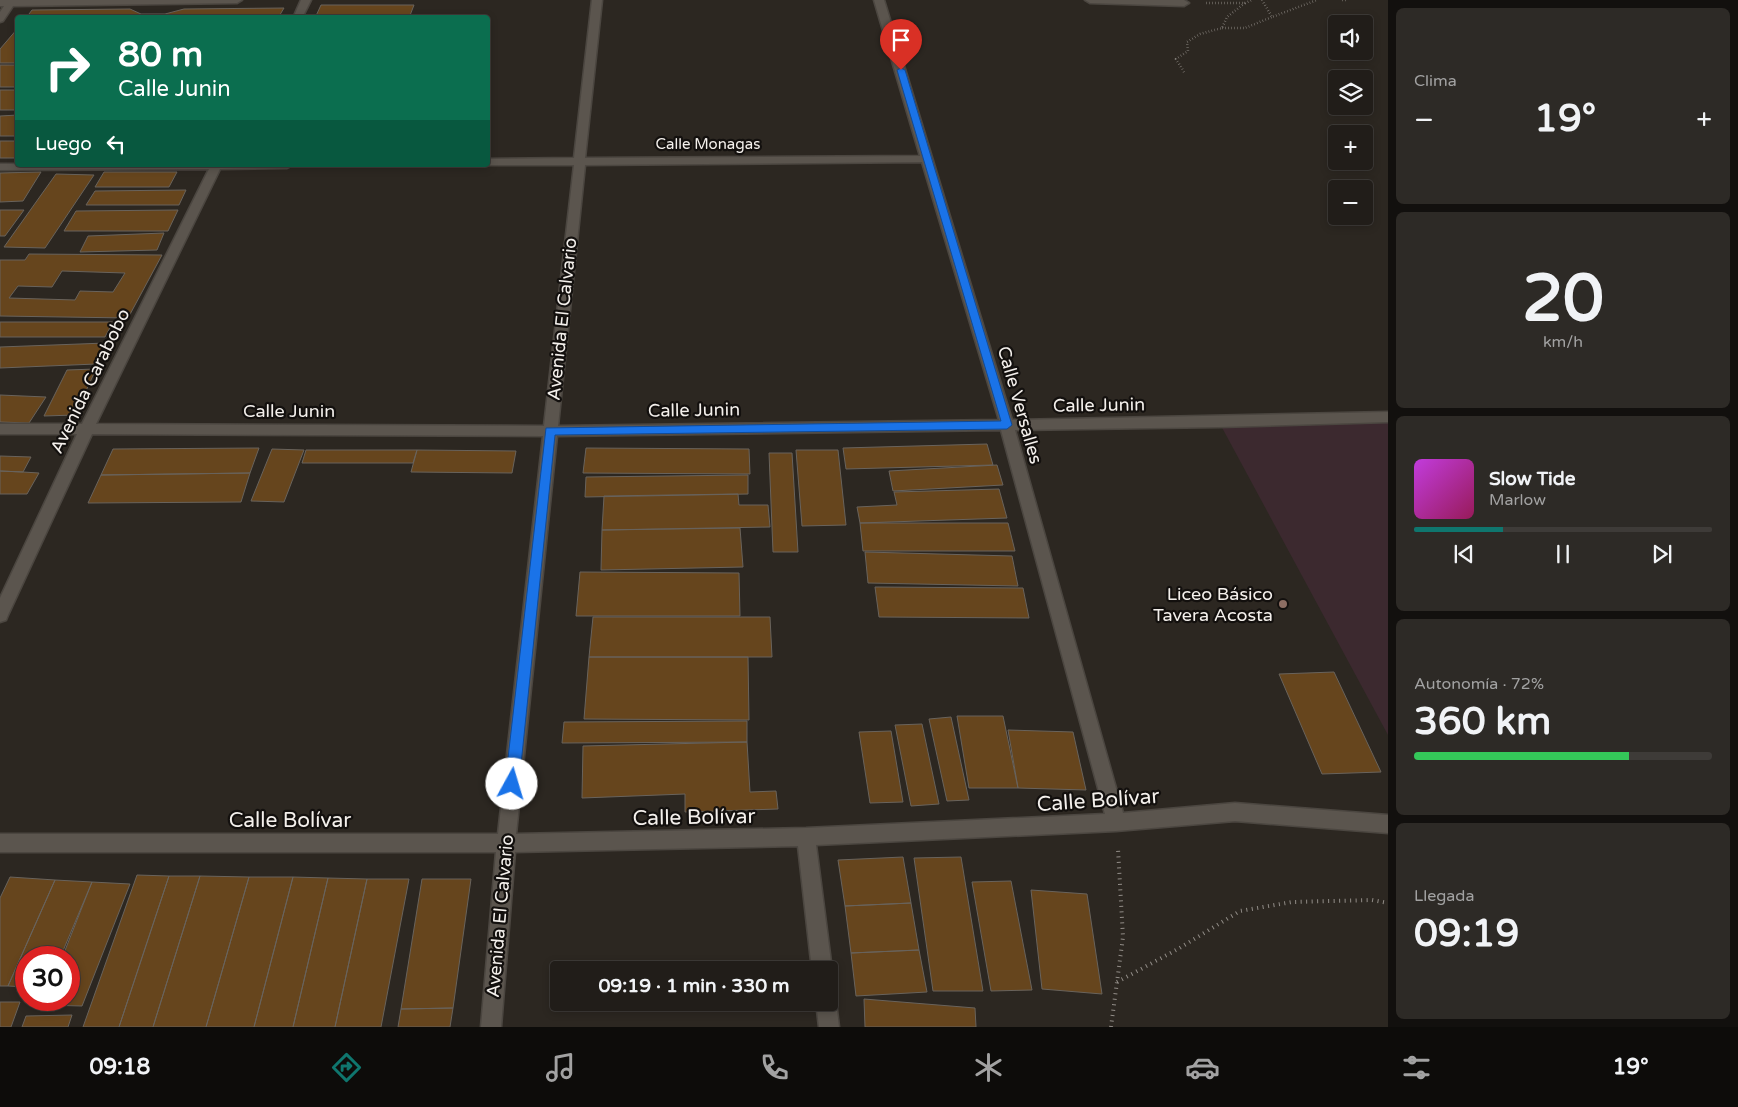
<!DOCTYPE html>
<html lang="es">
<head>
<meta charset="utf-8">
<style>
  :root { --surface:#211d19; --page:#2d2a26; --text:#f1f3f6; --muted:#a2a2a2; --line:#3e3b38; --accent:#0f766e }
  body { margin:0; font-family:"Varela Round",sans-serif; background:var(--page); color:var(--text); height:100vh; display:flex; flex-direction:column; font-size:19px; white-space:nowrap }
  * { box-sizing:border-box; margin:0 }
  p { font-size:16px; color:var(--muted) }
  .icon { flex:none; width:28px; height:28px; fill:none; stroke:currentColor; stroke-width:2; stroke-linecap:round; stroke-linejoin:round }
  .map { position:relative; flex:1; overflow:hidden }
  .panel { display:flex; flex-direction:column; gap:8px; padding:8px; background:#12100e; width:350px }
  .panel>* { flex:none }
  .banner { position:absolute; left:15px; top:15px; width:475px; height:152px; border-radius:5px; box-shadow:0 2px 8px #0003,0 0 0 1px var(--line); background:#0b6e4f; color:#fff; overflow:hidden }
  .controls { position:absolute; left:1328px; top:15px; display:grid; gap:10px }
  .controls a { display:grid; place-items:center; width:45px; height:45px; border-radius:5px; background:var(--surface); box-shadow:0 2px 8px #0003,0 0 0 1px var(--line); font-size:25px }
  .speed { position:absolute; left:15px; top:946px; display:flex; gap:10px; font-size:25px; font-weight:700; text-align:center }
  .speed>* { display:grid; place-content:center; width:65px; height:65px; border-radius:50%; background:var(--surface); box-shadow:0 2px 8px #0003,0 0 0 1px var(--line); line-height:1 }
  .speed .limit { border:8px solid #d22; background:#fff; color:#111 }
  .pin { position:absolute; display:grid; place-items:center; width:42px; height:42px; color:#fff; margin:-51px -21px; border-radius:50% 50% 50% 0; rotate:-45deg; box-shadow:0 0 5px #0007 }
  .pin .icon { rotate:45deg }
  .me { position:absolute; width:55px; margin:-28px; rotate:6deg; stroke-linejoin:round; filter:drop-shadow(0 0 4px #0008) }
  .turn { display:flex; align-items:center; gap:18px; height:105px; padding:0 20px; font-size:22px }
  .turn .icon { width:65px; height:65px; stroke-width:2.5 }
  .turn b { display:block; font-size:35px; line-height:42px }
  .then { display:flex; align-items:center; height:48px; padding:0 20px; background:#0003; gap:10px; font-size:19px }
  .big { font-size:38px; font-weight:700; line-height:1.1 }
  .panel .widget { flex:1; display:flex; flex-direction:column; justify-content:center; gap:8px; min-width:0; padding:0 18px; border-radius:8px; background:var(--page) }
  .panel .dial { align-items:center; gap:0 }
  .dial b { font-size:65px; line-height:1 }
  .song { display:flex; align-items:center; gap:15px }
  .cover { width:60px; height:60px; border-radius:8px; background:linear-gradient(135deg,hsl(290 70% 55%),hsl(330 70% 35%)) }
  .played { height:5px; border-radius:2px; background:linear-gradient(90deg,var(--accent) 30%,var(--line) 30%) }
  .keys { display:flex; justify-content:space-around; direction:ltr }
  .heat { display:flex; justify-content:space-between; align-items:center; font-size:28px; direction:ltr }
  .charge { height:8px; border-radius:4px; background:linear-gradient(90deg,#34c759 72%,var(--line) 0) }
  .trip { position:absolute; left:550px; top:961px; width:288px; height:50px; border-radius:5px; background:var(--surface); box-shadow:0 2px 8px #0003,0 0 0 1px var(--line); font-weight:700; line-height:50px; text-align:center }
  .menu { display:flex; height:80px; justify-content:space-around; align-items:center; background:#0d0c0a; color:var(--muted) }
  .menu .icon { width:35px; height:35px }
  .menu .current { color:var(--accent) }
  .menu b { font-size:22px; color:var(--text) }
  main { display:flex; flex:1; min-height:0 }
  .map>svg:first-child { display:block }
  .education { fill:#3c292f }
  .building { fill:#66451d; stroke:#69635c; fill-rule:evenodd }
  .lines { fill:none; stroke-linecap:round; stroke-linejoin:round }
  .minor-casing { stroke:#4b4640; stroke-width:3 }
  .path-far1 { stroke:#928d88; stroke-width:2.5; stroke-dasharray:0.5 2.5; stroke-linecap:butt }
  .path { stroke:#928d88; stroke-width:4; stroke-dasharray:1 4.5; stroke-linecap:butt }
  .minor { fill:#5b554e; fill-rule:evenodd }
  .route { fill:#1a73e8; stroke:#114b97 }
  .education-dot { fill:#8d6e63; stroke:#13100e; stroke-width:2 }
  .labels { text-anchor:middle; stroke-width:4.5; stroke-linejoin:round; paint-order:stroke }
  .far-street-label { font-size:15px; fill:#f4f0ec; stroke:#13100e }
  .street-label { font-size:18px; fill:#f4f0ec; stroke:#13100e }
  .poi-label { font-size:18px; fill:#f4f0ec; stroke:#13100e; text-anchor:end }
  .near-street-label { font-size:21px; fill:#f4f0ec; stroke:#13100e }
</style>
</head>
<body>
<main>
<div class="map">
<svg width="1388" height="1027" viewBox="0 0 1388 1027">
  <rect width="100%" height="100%" fill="#2c2721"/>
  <path class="education" d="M1388,417V735L1219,422Z"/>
  <path class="building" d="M321,5H414L409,18H315Z
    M284,8L278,18H26L32,10L130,9L141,14H165L184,9Z
    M18,28V63H0V49Z
    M0,65H18V87H0Z
    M0,90H18V110H0Z
    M18,115V136H0V116Z
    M0,141H18L17,158H0Z
    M41,172L23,201L0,202V173Z
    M104,172H177L169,187H95Z
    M56,174L94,175L45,248L4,247Z
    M186,190L179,205H86L95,191Z
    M0,210H24L5,236H0Z
    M178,210L168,231H64L76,211Z
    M164,233L157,250L80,252L88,236Z
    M29,254L162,255L128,318L0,316V260H25ZM62,271L125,273L113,292L80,291L75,300L9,298L18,286L52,287Z
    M0,322H113L105,337H0Z
    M106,343L96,364L0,368V347Z
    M96,369L75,415L44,416L67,370Z
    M0,395L46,397L29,423L0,422Z
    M987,444L993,465L846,469L843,448Z
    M259,448L250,473L101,475L113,449Z
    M586,448L749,449L750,474L583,473Z
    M272,449L304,450L284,502L251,501Z
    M306,450H417L413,463H302Z
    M417,450L516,451L512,473L411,472Z
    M796,450H838L846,525L802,526Z
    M769,453H792L798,552H773Z
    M0,456L31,457L23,472L0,471Z
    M997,465L1003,485L893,491L889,471Z
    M0,471L23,472L39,473L27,494H0Z
    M250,473L241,502L88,503L101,475Z
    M748,475V494L585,497L586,477Z
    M999,489L1007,518L860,523L857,507L897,505L894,492Z
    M738,494L739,505H768L770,527L602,530L604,496Z
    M860,523H1008L1015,551H863Z
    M740,528L743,567L601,570L602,530Z
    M865,552L1012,556L1018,586L868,583Z
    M580,572L739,573L740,616H576Z
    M875,587L1023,588L1029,618L879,617Z
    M593,617H770L772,657H589Z
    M589,657H748L749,720L584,719Z
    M1334,672L1381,772L1322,774L1279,674Z
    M957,716H1003L1018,788H969Z
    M951,717L969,800L947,801L929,719Z
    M747,721V742L562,743L564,722Z
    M922,724L939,804L911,806L895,725Z
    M1008,730L1073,732L1086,790L1018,788Z
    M891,731L903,802L870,803L859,732Z
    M747,742L750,792L776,791L778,809L685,812V794L582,798L583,746Z
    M903,857L911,903L845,906L838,860Z
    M961,857L983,991H933L914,858Z
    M137,875L169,876L119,1027H83Z
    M169,876H200L153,1027H119Z
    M200,876L249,877L206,1027H153Z
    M10,877L55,880L8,986H0V898Z
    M249,877H293L254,1027H206Z
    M293,877L328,878L293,1027H254Z
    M328,878L367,879L335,1027H293Z
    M367,879H409L381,1027H335Z
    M422,879H471L453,1008L401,1009Z
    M55,880L92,882L60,958H26V987L8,986Z
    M1011,881L1032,990L991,991L972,882Z
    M92,882L130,884L82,1006L43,1005L45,1000H69V958H62Z
    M1031,890L1087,894L1102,994L1042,989Z
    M911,903L919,950L851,953L845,906Z
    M919,950L927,992L856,996L851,953Z
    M864,999L975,1008L976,1027H865Z
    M0,1002H20L11,1027H0Z
    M453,1008L450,1027H398L401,1009Z
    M72,1015L68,1027H22L26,1016Z"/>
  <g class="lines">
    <defs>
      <path id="minor" d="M0,0H242L237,3L13,6L3,21L0,22V12L4,6H0Z
        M301,0H311L302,18H293Z
        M592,0H602L585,158L920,156L874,0H884L1012,420L1388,412V422L1219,427L1015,430L1123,813L1235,803L1388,815V833L1235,821L1116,831L816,845L832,970L829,977V970H812L798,846L515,852L501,1027H481L496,852H0V834H498L543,436L92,434L8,615L6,620L0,622V598L77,434H0V424H82L209,169L0,170V164L293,165L287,168L220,169L96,424L544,426L574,165H487L488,159L574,158ZM922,162L999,420L558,426L585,165ZM1001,430L1105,814L806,828L516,834L557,436Z
        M1085,0H1184L1189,3L1184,6L1090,3Z
        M829,993L833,995L836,1002L839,1027H819L816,1002H829Z"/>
    </defs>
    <use href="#minor" class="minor-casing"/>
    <path class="path-far1" d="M1262,0L1272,17L1317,0
      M1342,0H1348
      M1206,3H1245L1252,0
      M1222,28H1245L1272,17
      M1184,72L1176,59L1188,51L1187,42L1200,34L1222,28L1227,17L1245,3"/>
    <path class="path" d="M1117,982L1178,949L1240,911L1292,902L1372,900L1388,903
      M1111,1027L1123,937L1118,849"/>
    <use href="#minor" class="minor"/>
  </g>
  <path class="route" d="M901,68L905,70L1012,425L1007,429L555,435L519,784L517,788L512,790L507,788L505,784L546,428L1001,421L897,70Z"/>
  <circle class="education-dot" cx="1283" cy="604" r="5"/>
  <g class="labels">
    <g class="far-street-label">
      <text x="708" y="149">Calle Monagas</text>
    </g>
    <g class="street-label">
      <text transform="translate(562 319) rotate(-84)" y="6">Avenida El Calvario</text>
      <text transform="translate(90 381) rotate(-64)" y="6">Avenida Carabobo</text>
      <text transform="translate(1020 405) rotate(74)" y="6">Calle Versalles</text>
      <text transform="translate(1099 405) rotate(-1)" y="6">Calle Junin</text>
      <text transform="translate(694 410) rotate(-1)" y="6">Calle Junin</text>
      <text x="289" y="417">Calle Junin</text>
      <text transform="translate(500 916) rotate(-85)" y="6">Avenida El Calvario</text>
    </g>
    <g class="poi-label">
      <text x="1273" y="600">Liceo Básico<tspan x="1273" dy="21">Tavera Acosta</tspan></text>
    </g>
    <g class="near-street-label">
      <text transform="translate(1098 800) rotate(-4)" y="7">Calle Bolívar</text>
      <text transform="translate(694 817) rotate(-1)" y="7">Calle Bolívar</text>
      <text x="290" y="827">Calle Bolívar</text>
    </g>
  </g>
</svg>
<div class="controls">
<a><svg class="icon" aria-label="sound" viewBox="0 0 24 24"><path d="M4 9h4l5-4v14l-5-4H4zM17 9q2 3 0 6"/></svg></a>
<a><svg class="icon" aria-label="layers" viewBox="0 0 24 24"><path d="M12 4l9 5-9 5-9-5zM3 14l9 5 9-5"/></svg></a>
<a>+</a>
<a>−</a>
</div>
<div class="speed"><div class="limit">30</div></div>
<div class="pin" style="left:901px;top:70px;background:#d93025"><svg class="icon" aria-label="arrive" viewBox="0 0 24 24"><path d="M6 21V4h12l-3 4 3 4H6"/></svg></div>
<svg class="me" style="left:512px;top:784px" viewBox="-20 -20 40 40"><circle r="19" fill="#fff"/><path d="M0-13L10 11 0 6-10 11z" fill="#1a73e8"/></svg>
<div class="trip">09:19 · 1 min · 330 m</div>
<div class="banner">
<div class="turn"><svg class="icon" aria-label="right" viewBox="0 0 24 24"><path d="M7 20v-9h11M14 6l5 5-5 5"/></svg><div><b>80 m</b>Calle Junin</div></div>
<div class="then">Luego<svg class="icon" aria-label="left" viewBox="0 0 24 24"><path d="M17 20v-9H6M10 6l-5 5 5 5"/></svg></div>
</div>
</div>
<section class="panel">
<div class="widget"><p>Clima</p>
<div class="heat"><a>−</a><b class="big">19°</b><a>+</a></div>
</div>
<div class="widget dial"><b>20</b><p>km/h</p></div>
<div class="widget">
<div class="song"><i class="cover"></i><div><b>Slow Tide</b><p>Marlow</p></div></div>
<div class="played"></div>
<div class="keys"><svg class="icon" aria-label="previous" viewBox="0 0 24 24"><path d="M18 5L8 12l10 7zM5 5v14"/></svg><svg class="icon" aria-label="pause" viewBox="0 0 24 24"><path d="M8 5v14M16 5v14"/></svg><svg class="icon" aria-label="next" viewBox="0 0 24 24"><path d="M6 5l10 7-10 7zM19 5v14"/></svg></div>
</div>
<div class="widget"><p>Autonomía · 72%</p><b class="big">360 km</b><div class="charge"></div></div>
<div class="widget"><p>Llegada</p><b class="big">09:19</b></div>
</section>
</main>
<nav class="menu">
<b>09:18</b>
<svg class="icon current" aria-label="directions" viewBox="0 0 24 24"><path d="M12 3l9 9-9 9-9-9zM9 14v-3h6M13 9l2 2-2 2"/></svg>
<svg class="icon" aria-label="music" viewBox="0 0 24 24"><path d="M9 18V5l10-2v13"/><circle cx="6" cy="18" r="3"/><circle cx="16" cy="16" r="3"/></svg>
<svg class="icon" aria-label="phone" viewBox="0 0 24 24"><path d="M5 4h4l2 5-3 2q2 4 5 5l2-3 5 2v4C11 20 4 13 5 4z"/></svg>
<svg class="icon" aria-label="climate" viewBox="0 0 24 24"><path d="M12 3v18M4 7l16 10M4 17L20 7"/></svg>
<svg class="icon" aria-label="car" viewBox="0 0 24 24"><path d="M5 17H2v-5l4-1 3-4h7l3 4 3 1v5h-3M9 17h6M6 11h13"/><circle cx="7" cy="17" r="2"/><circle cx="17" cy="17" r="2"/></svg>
<svg class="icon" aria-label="filters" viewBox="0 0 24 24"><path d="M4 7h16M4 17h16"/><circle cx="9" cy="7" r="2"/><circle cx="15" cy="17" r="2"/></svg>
<b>19°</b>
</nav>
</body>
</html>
